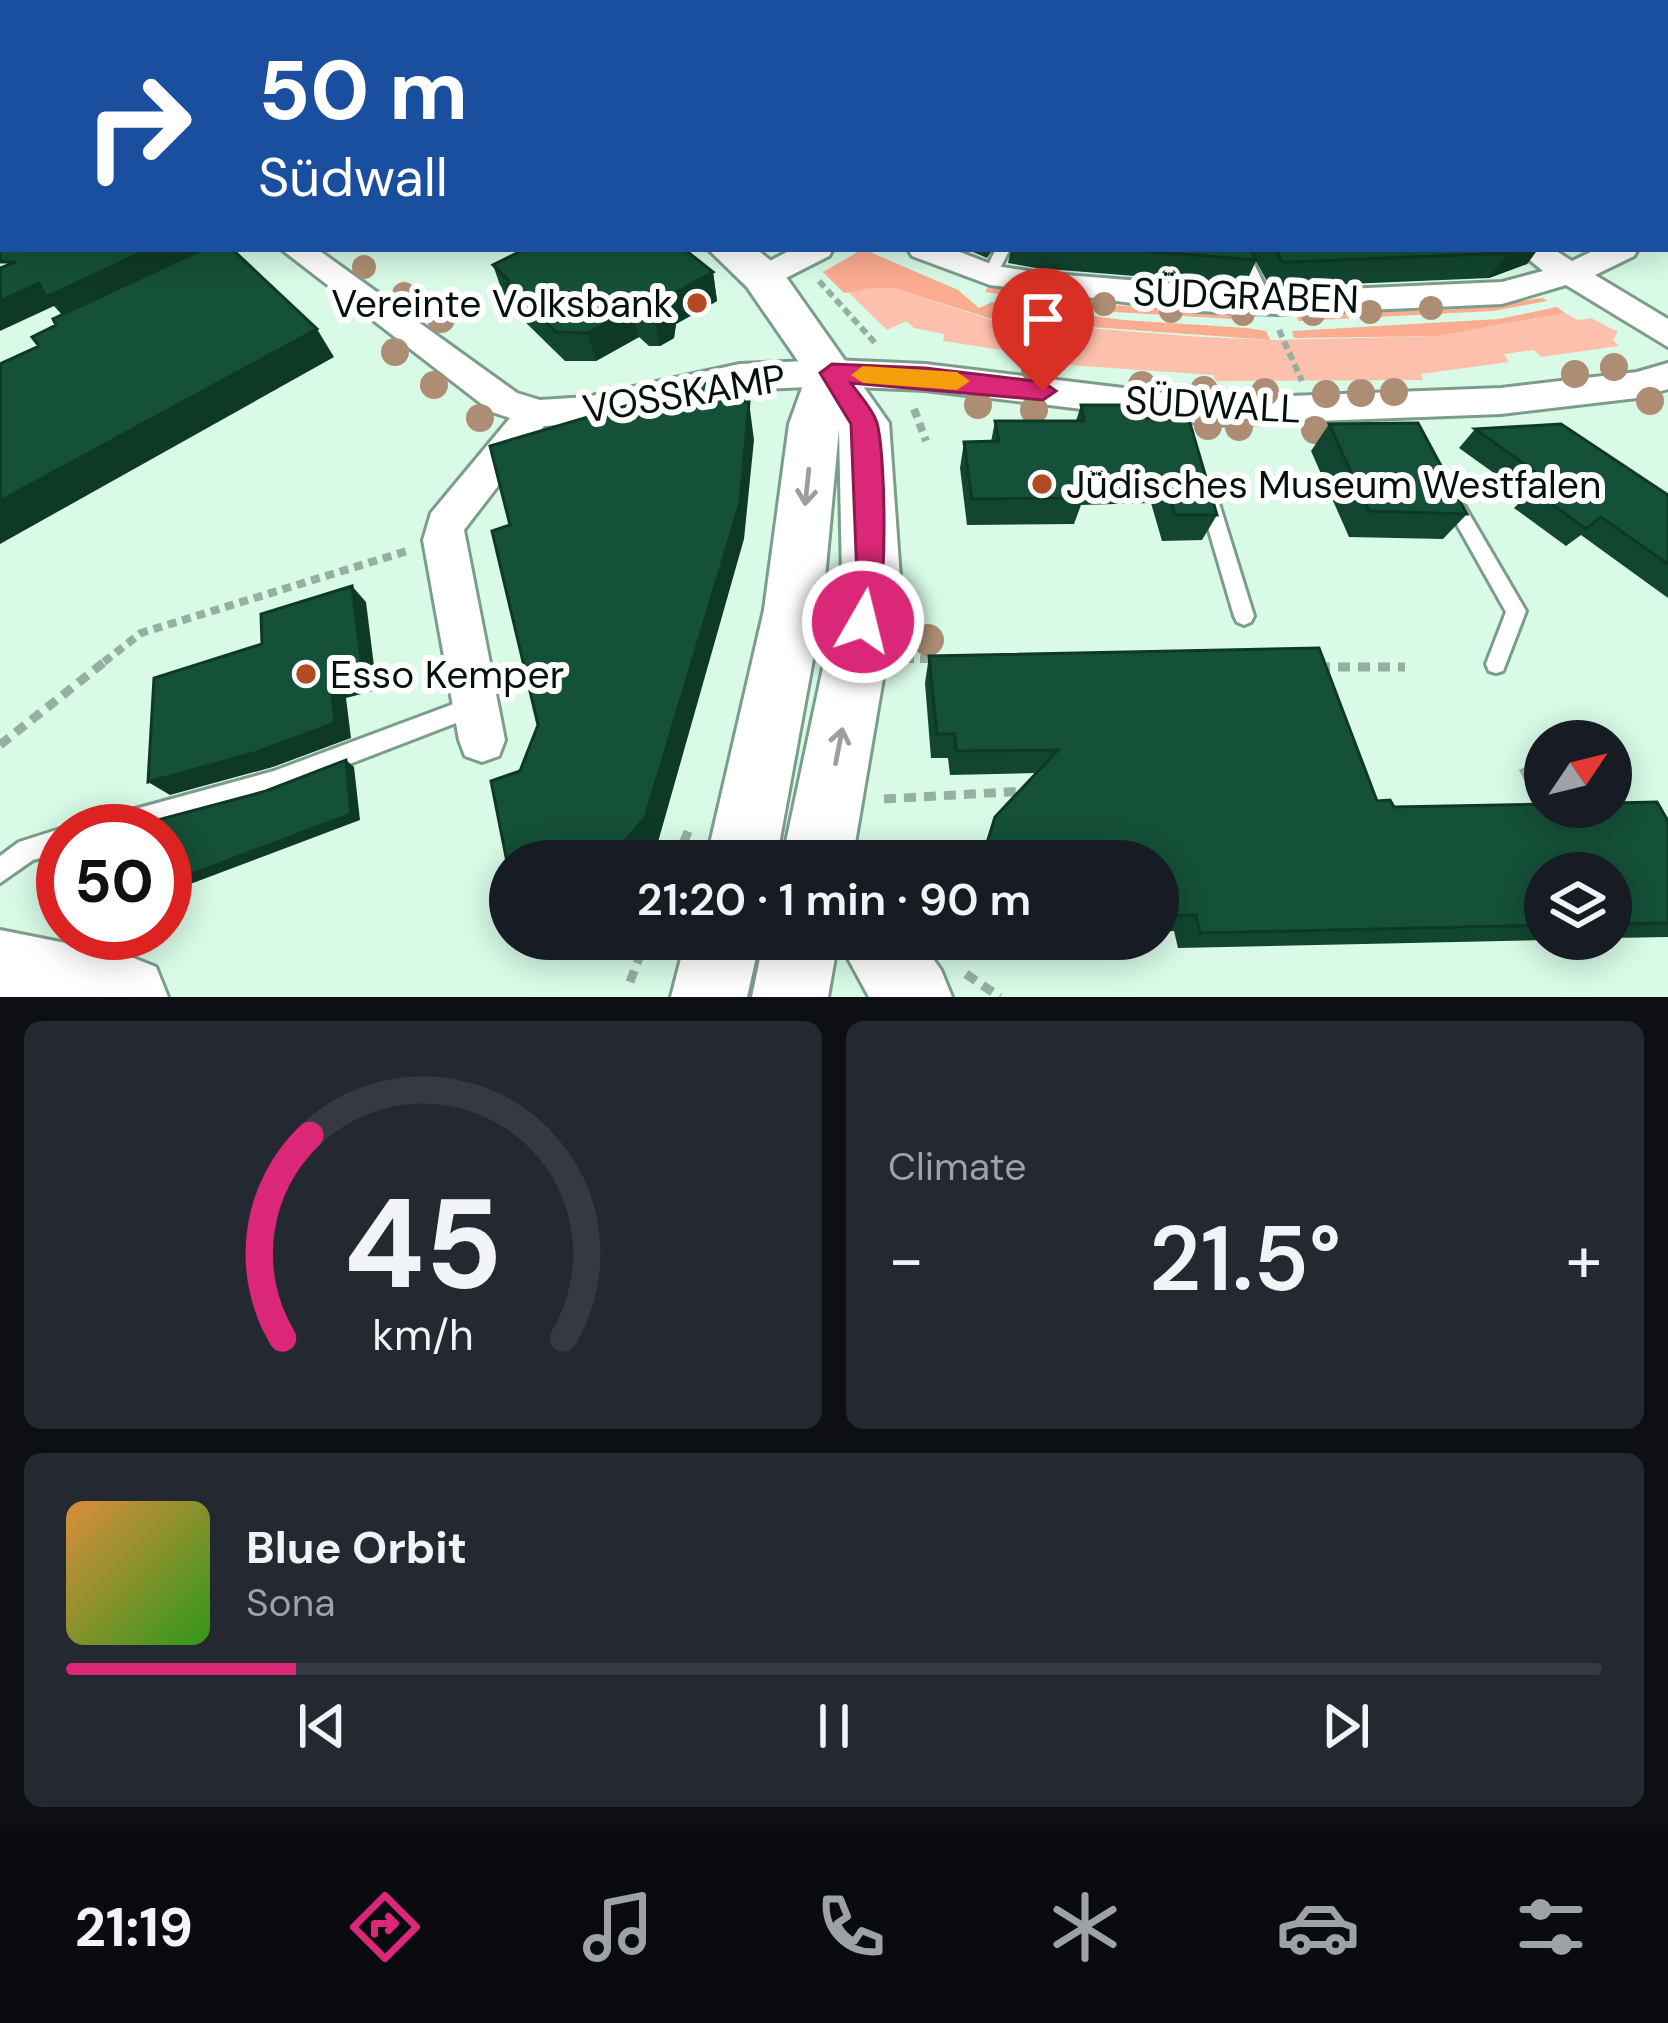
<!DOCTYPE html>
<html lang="en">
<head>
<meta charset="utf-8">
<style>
  :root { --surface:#171b24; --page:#242831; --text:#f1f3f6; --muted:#9ea1a6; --line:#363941; --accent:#db2777 }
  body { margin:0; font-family:"DM Sans",sans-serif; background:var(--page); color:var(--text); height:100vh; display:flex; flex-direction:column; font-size:45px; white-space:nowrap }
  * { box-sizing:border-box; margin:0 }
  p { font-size:39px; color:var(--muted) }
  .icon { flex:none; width:66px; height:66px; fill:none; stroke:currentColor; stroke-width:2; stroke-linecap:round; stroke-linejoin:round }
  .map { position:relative; height:997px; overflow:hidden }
  .panel { display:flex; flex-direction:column; gap:24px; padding:24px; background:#0d0f14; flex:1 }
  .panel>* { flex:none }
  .top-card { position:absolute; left:0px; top:0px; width:1668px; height:252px; box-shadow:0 6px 30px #0003; background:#1a4fa0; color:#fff; overflow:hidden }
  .needle { width:78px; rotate:55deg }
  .controls { position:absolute; left:1524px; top:720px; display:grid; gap:24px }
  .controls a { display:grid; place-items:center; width:108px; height:108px; border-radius:50%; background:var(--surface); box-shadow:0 6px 30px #0003; font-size:60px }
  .speed { position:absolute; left:36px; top:804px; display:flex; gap:24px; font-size:60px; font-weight:700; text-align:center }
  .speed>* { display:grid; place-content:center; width:156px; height:156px; border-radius:50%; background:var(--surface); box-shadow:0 6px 30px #0003; line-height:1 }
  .speed .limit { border:18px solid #d22; background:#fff; color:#111 }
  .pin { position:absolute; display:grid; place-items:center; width:102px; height:102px; color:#fff; margin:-123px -51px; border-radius:50% 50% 50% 0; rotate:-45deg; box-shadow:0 0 12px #0007 }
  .pin .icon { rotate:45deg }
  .me { position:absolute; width:132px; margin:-66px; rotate:8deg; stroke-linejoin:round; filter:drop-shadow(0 0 9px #0008) }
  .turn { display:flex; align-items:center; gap:42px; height:252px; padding:0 60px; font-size:54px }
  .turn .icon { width:156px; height:156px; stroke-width:2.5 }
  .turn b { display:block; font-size:84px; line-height:102px }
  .big { font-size:90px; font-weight:600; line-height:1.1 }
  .panel .widget { flex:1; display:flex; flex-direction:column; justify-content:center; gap:18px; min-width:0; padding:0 42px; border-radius:18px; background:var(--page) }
  .panel .dial { align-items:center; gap:0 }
  .dial svg { height:312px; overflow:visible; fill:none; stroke:var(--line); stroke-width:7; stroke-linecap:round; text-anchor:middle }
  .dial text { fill:var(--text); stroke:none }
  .song { display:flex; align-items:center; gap:36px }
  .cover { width:144px; height:144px; border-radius:18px; background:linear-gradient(135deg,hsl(30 70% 55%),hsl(110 70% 35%)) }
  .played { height:12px; border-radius:6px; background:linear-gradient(90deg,var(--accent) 15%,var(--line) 15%) }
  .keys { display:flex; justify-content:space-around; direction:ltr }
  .heat { display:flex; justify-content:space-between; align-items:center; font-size:66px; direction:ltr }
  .panel .tiles { flex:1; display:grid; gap:24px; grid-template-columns:1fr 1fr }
  .widget:last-child { grid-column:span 2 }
  .trip { position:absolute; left:489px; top:840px; width:690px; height:120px; border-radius:60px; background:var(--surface); box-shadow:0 6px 30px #0003; font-weight:600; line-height:120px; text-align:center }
  .tab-bar { display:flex; height:192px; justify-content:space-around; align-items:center; background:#090b0e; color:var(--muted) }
  .tab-bar .icon { width:84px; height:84px }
  .tab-bar .on { color:var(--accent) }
  .tab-bar b { font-size:54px; color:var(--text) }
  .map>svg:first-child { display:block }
  .green { fill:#fbac91 }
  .water { fill:#fdc0ac }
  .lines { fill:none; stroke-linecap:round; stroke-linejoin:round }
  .lane-casing { stroke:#7d9d8c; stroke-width:6 }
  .street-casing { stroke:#7d9d8c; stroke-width:6 }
  .secondary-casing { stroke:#7d9d8c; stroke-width:6 }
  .primary-casing { stroke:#7d9d8c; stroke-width:6 }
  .path-far2 { stroke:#95b0a1; stroke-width:6; stroke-dasharray:8 4.5; stroke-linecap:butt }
  .path-far1 { stroke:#95b0a1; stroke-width:8; stroke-dasharray:9 6; stroke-linecap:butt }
  .path { stroke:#95b0a1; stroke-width:9; stroke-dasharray:12 8; stroke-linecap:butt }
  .lane { fill:#fff; fill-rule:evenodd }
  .street { fill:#fff; fill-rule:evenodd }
  .secondary { fill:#fff; fill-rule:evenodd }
  .primary { fill:#fff; fill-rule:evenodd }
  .tree { fill:#ad8e74 }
  .wall { fill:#124630 }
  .shaded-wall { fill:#0f3927 }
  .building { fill:#155138; stroke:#0f3927; stroke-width:3 }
  .oneway { stroke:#9ba09d }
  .route { fill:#db2777; stroke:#8e194d; stroke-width:3 }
  .slow { fill:#f59e0b }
  .poi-dot { fill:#b24b25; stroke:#fff; stroke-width:4.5 }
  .labels { text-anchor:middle; stroke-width:12; stroke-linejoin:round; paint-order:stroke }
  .street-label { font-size:39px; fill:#06110b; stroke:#fff }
  .poi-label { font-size:39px; fill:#06110b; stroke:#fff; text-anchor:start }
</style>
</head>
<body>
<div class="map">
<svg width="1668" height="997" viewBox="0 0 1668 997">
  <rect width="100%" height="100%" fill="#d8fae7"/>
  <path class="green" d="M863,249L958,290L979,308L992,302L1123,320L1247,328L1266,331L1270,340L995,320L893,288L844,293L823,272Z
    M990,284L1113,305L1242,313L1249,320L1115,312L985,292Z
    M1543,298L1547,301L1493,311L1299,321L1296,315L1459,309Z
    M1557,307L1565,313L1439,336L1294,338L1292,331L1499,319Z"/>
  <path class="water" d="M869,288H893L995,321L1202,337L1270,340L1439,336L1565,313L1578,320L1591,318L1618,332L1613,340L1619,346L1541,357L1534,350L1504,354L1509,362L1421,374L1423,380L1216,381L1213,375L1054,364L1053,358L943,341L944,334L914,328L906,321L887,330L849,293Z"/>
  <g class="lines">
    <defs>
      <path id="lane" d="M996,249H1010L995,278H985L983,275Z
        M1233,249H1247L1273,303L1270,307H1260Z
        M1451,491L1457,493L1526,611L1503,671L1496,673L1489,671L1486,664L1506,612L1442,498L1445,493Z
        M1209,493L1215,495L1218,500L1254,616L1251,622L1244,625L1237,622L1234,616L1200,500L1203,495Z
        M475,696L482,699L486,706L482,713L274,793L136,831H84L87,823L95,820L274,771Z
        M63,828L69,831H63V852L33,860L0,883V856L19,842Z"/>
      <path id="street" d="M1665,218H1668L1665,238Z
        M281,249H317L517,393L540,400L587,397L740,364L832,360L925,364L1214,399L1501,388L1637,372L1668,363V389L1637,398L1501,414L1214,425L925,390L832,386L740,390L587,423L544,426L464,530L505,740L499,756L482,762L465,756L459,740L423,540L431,513L510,418L492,412Z
        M793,249H833L829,256L774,284H752L747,277L752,270Z
        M908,249H952L996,266L1041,273L1278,292L1502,282L1543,271L1516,249H1553L1572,261L1597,249H1638L1634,256L1595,275L1668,319V347L1566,285L1502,304L1278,314L1196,311L990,285L912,256Z"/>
      <path id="secondary" d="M386,0H420L422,3H388Z
        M708,249H756L779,267L889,423L900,578L852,861H782L842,578L839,429L822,610L776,861H706L764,610L789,424L807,374L747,287Z
        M686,939H760L747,997H671Z
        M764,939H919L941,970L952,997H869L838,940L828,997H752Z"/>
      <path id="primary" d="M0,930L126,955L156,967L168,997H0Z"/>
    </defs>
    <use href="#lane" class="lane-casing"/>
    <use href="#street" class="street-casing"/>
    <use href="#secondary" class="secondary-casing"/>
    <use href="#primary" class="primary-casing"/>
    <path class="path-far2" d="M819,281L877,345
      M1279,330L1302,381"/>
    <path class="path-far1" d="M914,409L926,441
      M905,659H934
      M104,662L141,633L407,551"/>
    <path class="path" d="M1318,667H1405
      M0,745L108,659
      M1523,768L1544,809
      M884,799L1026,791
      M676,861L691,824
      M966,974L1000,997
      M630,982L646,939"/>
    <use href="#lane" class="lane"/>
    <use href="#street" class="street"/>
    <use href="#secondary" class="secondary"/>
    <use href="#primary" class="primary"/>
  </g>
  <g class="tree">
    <circle cx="364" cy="267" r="12"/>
    <circle cx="404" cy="294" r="12"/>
    <circle cx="1038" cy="294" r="12"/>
    <circle cx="1104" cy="304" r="12"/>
    <circle cx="1431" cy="308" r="12"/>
    <circle cx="1171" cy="311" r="12"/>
    <circle cx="1370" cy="312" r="12"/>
    <circle cx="1243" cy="314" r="12"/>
    <circle cx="1313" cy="314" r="12"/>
    <circle cx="441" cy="319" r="14"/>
    <circle cx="395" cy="352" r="14"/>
    <circle cx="1614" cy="367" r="14"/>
    <circle cx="1035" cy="369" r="14"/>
    <circle cx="1575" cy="374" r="14"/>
    <circle cx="434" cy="385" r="14"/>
    <circle cx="1142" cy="385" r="14"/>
    <circle cx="1204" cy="390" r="14"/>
    <circle cx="1265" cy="392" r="14"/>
    <circle cx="1394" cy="392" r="14"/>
    <circle cx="1361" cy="393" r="14"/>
    <circle cx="1326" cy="394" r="14"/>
    <circle cx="1650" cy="401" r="14"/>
    <circle cx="978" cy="405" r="14"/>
    <circle cx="1034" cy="410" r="14"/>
    <circle cx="480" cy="418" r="14"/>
    <circle cx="1208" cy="426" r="14"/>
    <circle cx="1239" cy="427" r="14"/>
    <circle cx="1315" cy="430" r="14"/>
    <circle cx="928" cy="640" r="16"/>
  </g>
  <path class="wall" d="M466,0H1668V73L1665,72V3H483L481,1L471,3Z
    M514,249H684L713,272L717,301L676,324L674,338L660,346H649L639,337L596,361H565L518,315L514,305L503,294L493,265L518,252Z
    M966,249H993L987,258Z
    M1011,249H1538L1527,264L1489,278L1278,287H1270L1256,261L1245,285L1036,268L1008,263Z
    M1081,405L1125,417L1217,515L1202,540L1162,541L1151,503L1081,505L1074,524L967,525L960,468L964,442H991L995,421H1076Z
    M1329,424L1467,514L1443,539L1349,537L1311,451Z
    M1475,429L1668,495V598L1581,535L1566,546L1514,508L1526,496L1459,448Z
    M929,656L1394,807L1668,821V937L1611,938V873H1545V939H1589L1178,948L1174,931L1158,932V861H979L995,817L1036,773L950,775L948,758H931L925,683Z
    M1052,939H1113L1083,954L1054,958Z"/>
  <path class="shaded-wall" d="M293,0H358L349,3H295Z
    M3,40V68L0,70V41Z
    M149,249H208L64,317L54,306L0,331V301L39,283Z
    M1518,249H1538L1527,264L1489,278L1507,253Z
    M713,272L717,301L676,324L674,338L660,346L654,317L671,295Z
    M632,308L639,337L596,361L588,333Z
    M317,329L334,357L0,544V501Z
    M749,402L754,440L744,539L658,842L641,861H606Z
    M352,586L366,602L377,690L346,698L351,738L273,767L170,795L148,782L331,683Z
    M346,760L354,767L360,820L169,892L165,890V884Z
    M1099,939H1113L1083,954Z"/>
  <path class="building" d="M0,0H294L297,3H3V40L0,41Z
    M502,0H981L974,3H506Z
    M1000,0H1501L1500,3H1005Z
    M1520,0H1668V44L1665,43V3H1530Z
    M3,104V128L0,124V105Z
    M1668,169V194L1665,196V172Z
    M3,178V249H149L46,297L39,283L0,301V268L16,262H0V180Z
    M203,249H232L317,329L0,501V364L39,346L32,337L56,325L53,319Z
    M525,249H684L713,272L671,295L669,309L654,317H643L632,308L588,333L556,332L507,286L509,281L493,265Z
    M1122,249H1251L1256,260Z
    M1275,249H1518L1507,253L1291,262H1282Z
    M703,383L741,390L744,402H749L740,503L645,818L607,860L510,861V877L491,781L520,771L538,725L492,531L510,525L490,446Z
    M1081,405H1122L1125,417L1189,420L1217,515H1175L1163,477L1078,479L1083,498L972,499L964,442L999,441L995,421H1084Z
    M1418,423L1467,514L1369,511L1329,424Z
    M1561,424L1668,495V564L1601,517L1586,529L1532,490L1547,480L1475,429Z
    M352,586L363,675L331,683L335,723L254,753L148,782L154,678L262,644L261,614Z
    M1319,648L1377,801L1390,800L1394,807L1545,804V807H1611V803L1657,802L1668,821V923L1611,924V873H1545V925L1200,933L1196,915L1158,916V861H990L987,843L995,817L1058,750L956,751L955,734H937L929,656Z
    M346,760L351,814L165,884V831H158V820L266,791Z
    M1068,939H1100L1068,943Z"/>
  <defs><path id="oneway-shaft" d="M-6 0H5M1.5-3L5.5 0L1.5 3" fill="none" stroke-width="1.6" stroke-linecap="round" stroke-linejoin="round" transform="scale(3)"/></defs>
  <g class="oneway">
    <use href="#oneway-shaft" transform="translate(807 487) rotate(96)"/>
    <use href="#oneway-shaft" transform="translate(839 746) rotate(-79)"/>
  </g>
  <path class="route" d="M832,364L925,368L1043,382L1056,391L1043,400L851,383C859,395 873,409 877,423C886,457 888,600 873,631L863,635L852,631L848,622L857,578L851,424L820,373Z"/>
  <path class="slow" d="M863,366L957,372L970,381L957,390L863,383L851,375Z"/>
  <g class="poi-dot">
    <circle cx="697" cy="303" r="12"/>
    <circle cx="1042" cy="484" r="12"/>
    <circle cx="306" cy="674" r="12"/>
  </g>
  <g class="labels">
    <g class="street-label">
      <text transform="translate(1246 295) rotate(2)" y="14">SÜDGRABEN</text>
      <text transform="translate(684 393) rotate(-9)" y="14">VOSSKAMP</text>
      <text transform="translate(1213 404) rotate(3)" y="14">SÜDWALL</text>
    </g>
    <g class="poi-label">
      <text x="673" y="317" text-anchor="end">Vereinte Volksbank</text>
      <text x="1066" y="498">Jüdisches Museum Westfalen</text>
      <text x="330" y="688">Esso Kemper</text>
    </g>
  </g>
</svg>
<div class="controls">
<a><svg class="needle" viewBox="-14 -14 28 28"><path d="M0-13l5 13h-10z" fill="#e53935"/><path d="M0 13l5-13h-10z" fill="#9ea1a6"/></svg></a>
<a><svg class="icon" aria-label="layers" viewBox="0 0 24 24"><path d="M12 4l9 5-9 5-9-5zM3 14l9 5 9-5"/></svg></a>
</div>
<div class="speed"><div class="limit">50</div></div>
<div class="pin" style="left:1043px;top:391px;background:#d93025"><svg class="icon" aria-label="arrive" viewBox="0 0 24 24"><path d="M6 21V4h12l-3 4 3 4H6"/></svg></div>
<svg class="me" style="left:863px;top:622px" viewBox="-20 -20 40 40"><circle r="17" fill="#db2777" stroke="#fff" stroke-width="3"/><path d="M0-11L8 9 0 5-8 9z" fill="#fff"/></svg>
<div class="trip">21:20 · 1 min · 90 m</div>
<div class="top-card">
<div class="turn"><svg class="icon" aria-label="right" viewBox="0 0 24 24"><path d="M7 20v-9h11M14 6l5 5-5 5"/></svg><div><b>50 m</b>Südwall</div></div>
</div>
</div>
<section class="panel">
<div class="tiles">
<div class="widget dial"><svg viewBox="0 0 100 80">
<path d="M14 69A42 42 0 1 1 86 69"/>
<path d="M14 69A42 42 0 0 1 21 17" stroke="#db2777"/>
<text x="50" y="56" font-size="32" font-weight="700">45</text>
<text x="50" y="72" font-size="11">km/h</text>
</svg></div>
<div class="widget"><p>Climate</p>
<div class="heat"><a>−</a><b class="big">21.5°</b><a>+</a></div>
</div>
<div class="widget">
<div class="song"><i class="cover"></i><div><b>Blue Orbit</b><p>Sona</p></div></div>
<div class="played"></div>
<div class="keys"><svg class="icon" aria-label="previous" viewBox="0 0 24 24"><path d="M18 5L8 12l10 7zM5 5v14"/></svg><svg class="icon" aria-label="pause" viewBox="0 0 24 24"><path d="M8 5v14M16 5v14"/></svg><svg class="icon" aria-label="next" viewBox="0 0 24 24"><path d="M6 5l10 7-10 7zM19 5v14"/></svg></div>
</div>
</div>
</section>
<nav class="tab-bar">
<b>21:19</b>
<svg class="icon on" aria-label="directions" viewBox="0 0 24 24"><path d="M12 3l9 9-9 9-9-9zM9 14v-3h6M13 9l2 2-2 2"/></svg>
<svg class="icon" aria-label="music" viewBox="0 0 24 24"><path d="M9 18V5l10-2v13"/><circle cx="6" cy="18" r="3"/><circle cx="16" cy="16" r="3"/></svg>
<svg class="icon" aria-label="phone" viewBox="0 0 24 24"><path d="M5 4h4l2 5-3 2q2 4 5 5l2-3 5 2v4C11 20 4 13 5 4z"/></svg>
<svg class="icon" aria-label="climate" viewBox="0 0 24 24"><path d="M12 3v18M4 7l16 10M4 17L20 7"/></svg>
<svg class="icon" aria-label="car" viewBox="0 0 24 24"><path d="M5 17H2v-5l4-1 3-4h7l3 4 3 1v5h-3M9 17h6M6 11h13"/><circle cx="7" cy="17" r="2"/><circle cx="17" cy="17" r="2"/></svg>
<svg class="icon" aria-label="filters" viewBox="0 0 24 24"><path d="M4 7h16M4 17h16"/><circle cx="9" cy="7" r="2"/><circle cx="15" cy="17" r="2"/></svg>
</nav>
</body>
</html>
